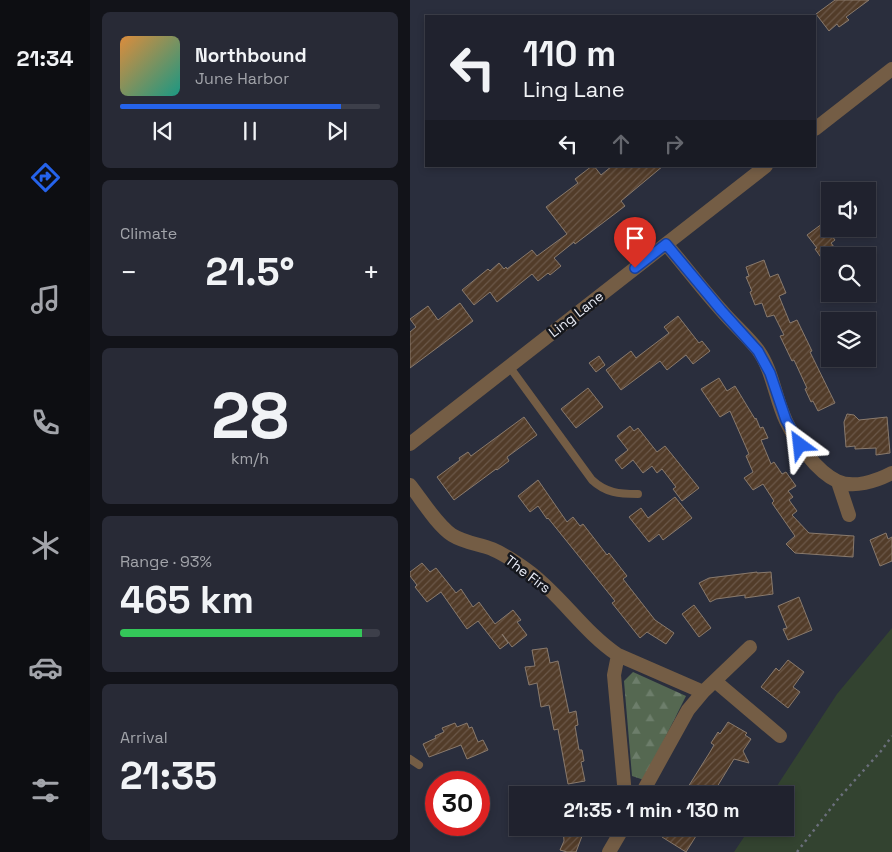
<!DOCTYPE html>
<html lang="en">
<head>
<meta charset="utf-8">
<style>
  :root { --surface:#20222e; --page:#282a36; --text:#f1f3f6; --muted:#a2a4aa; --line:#3d3f4a; --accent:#2563eb }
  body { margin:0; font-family:"Space Grotesk",sans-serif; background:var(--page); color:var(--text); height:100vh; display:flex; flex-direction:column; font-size:19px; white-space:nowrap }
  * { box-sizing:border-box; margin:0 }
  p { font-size:16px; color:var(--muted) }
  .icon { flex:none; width:28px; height:28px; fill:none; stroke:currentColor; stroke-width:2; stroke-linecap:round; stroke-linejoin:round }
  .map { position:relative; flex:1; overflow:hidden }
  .sheet { display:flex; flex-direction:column; gap:12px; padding:12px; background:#121319; width:320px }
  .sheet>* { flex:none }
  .guide { position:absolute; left:15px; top:15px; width:391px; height:152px; border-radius:0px; box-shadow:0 2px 8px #0003,0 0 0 1px var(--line); background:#20222e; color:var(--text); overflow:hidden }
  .tools { position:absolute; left:411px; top:182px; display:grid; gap:10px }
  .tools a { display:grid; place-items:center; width:55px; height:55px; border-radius:0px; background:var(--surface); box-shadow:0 2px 8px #0003,0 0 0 1px var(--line); font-size:25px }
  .speed { position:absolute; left:15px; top:771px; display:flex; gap:10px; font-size:25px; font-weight:700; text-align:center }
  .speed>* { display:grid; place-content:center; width:65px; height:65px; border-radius:50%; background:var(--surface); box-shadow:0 2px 8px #0003,0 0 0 1px var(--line); line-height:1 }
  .speed .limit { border:8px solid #d22; background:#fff; color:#111 }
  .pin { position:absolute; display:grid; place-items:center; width:42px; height:42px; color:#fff; margin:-51px -21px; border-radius:50% 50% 50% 0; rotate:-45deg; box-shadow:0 0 5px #0007 }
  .pin .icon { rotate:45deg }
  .me { position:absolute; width:55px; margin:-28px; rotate:330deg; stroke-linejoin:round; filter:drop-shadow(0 0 4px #0008) }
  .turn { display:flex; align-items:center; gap:18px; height:105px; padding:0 15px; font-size:22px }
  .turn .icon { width:65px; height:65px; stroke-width:2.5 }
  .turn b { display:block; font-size:35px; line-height:42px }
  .lanes { display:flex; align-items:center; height:48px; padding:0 15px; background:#0003; justify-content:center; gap:25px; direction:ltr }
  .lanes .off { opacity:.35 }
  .big { font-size:38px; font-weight:700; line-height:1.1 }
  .sheet .widget { flex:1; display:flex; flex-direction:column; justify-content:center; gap:8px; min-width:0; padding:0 18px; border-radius:8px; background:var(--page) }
  .sheet .dial { align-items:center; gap:0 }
  .dial b { font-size:65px; line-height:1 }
  .song { display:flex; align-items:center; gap:15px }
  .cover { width:60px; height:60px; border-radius:8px; background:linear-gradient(135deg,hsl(30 70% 55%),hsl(170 70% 35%)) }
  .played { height:5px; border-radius:2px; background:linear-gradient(90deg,var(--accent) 85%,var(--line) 85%) }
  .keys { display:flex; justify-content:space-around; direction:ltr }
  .heat { display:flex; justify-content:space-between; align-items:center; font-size:28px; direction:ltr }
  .charge { height:8px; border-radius:4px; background:linear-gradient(90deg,#34c759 93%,var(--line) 0) }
  .trip { position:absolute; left:99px; top:786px; width:285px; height:50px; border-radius:0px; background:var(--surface); box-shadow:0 2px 8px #0003,0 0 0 1px var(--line); font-weight:700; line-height:50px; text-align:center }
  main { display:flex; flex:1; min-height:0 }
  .tab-bar { display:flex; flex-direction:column; width:90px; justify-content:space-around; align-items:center; background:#0d0e12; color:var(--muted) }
  .tab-bar .icon { width:35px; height:35px }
  .tab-bar .active { color:var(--accent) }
  .tab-bar b { font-size:22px; color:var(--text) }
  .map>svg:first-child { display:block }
  .green { fill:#334330 }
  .forest { fill:url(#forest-firs) }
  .building { fill:url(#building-hatch); stroke:#897a6d }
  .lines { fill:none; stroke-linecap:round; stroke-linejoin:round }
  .path { stroke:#6b6f7c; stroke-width:2.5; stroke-dasharray:2.5 4; stroke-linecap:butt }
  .service { stroke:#745d45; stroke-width:8 }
  .minor { stroke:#745d45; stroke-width:14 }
  .route-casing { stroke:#184099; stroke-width:12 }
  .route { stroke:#2563eb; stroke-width:9 }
  .labels { text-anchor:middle; stroke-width:5; stroke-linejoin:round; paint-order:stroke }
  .street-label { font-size:14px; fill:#e9ecf6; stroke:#15171d }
</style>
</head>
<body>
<main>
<nav class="tab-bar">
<b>21:34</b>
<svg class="icon active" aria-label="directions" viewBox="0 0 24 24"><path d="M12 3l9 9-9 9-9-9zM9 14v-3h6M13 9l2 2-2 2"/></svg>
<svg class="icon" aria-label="music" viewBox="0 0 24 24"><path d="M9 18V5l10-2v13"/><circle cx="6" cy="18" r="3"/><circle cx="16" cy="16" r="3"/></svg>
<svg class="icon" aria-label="phone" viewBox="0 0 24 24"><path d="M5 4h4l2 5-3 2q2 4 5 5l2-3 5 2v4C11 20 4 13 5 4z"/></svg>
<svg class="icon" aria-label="climate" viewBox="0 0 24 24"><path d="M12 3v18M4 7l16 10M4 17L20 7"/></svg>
<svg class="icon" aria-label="car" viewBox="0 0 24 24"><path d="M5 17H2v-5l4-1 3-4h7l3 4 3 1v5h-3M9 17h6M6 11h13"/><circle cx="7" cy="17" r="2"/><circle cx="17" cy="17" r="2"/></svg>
<svg class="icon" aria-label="filters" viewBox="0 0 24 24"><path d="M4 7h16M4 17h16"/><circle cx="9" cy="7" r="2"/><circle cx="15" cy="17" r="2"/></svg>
</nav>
<section class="sheet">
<div class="widget">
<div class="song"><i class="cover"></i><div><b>Northbound</b><p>June Harbor</p></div></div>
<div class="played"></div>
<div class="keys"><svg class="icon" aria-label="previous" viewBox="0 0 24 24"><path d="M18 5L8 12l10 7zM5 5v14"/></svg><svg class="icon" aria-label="pause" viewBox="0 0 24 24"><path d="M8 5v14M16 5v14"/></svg><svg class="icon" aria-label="next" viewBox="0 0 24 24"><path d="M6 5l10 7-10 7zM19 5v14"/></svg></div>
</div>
<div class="widget"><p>Climate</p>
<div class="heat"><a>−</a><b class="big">21.5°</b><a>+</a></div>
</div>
<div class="widget dial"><b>28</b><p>km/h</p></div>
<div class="widget"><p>Range · 93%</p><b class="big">465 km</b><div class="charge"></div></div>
<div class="widget"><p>Arrival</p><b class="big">21:35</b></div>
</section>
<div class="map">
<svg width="482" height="852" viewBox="0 0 482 852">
  <defs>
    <pattern id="forest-firs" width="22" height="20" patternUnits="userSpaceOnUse" patternTransform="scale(1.25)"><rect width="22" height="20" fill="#556851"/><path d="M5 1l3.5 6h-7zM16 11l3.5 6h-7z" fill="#6d7e6b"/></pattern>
    <pattern id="building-hatch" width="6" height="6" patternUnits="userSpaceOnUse" patternTransform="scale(1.25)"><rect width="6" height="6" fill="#523c29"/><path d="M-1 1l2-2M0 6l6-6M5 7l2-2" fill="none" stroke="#6b5849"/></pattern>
  </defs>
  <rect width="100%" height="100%" fill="#2a2e3d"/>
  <path class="green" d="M482,628V852H324L340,828H375V795H361L427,694Z"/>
  <path class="forest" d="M223,672L276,696L234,780L222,776L214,681Z"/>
  <path class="building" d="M425,0H459L436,17L439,20L429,27L427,24L419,31L406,14Z
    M182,166H184L191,175L202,166H253L211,201L215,206L165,244L164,242L144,258L151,266L140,275L138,273L128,281L122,274L87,302L80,292L64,305L52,290L78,269L80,271L89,263L94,269L96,267L97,269L122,250L127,256L157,234L136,207L168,183L165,179Z
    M420,218V229H431L422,236L425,240L421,243L431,256H420V270L405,249L407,248L397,235Z
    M354,260L360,277L368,274L376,293L369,296L380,323L387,320L402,351L400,352L425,403L408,411L403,401L401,402L395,389L397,388L384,360L382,361L370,336L374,335L364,315L357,317L352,303L345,305L340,292L342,291L336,277L339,276L336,267Z
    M50,303L63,321L0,368V332L6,327L0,319L18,306L28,320Z
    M268,316L289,343L292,341L300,351L283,364L276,355L257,370L250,361L211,390L196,370L221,351L226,358L259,333L254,327Z
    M189,356L195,365L186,372L179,363Z
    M309,378L317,391L325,386L345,419L346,418L350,428L353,427L358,438L351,440L361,464L364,462L372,474L376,472L386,486L378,491L383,497L379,500L387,511L382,515L399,533L444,536L443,557L385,553L376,544L385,536L362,503L364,501L353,484L343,490L334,478L343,472L336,456L339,454L320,411L310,417L291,389Z
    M178,388L193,407L166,428L151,409Z
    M437,414L444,415L449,420L477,417L480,453L466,455V448L445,449V446L436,447L434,422Z
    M114,417L127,435L97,457L99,461L87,470L86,469L44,500L27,477L50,460L49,458L58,452L61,456Z
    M220,426L224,431L228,428L247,452L255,446L289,488L272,501L263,489L266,487L252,469L247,473L242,466L233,473L223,460L212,469L205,460L218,450L207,436Z
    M128,480L157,522L163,517L170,526L173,524L197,555L199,553L217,576L213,579L245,620L264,633L256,644L237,632L230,638L202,603L205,601L138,518L137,519L128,506L120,512L108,496Z
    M265,497L282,518L253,540L249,534L239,542L219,517L231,508L238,518Z
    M476,533L478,539L482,537V561L470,566L460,540Z
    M12,563L20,572L26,568L46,593L51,589L63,607L69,602L85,624L103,610L111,620L107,622L117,635L102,647L92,634L98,643L90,649L68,621L57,629L31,592L17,602L5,587L7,585L0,576V572Z
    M347,572V573L361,572L363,594L335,598V595L306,599L300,602L289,583L299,578Z
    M389,597L402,630L378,640L373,629L377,628L368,606Z
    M284,605L301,628L289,637L272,614Z
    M137,648L140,663L148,661L159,713L166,711L168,725L165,726L169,750H172L174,761L171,762L175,781L158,784L148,729L144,730L139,705L131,707L127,683L119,685L115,667L125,666L122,650Z
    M378,660L394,672L383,687L390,692L378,708L351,687L366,668L369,671Z
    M318,722L337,733L335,735L341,739L333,751L339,763L324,759L302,795H273L300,752L304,745L301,743L308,732L310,734Z
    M45,723L47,727L57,723L59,728L62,727L68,742L73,740L78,750L57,759L51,745L19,757L13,744L26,738L25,736L34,732L32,728Z
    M153,828H175L166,852H157L150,850L154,841Z
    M259,828H291L276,852L252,837Z"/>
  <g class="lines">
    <path class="path" d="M387,852L428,799L471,751L482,736"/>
    <path class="service" d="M99,366L182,480C196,493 209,494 228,494
      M0,759L9,765"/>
    <path class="minor" d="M405,129L482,69
      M256,244C275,266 292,289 312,311C323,324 337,336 348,350C363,371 365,398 376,421C386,442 406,471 427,481C443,489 467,481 482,473
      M0,444L356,166
      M428,482L439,515
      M0,485C12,500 26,524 42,535C55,543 69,544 82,549C96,555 109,564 121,573C153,598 175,633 208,655L204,675L215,795
      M208,655L293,692
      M305,681L370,736
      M231,795L278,710L293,692L340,647
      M199,852L213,828"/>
  </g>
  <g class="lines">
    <defs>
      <path id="route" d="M225,268L256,244L311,310L348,351L360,373L376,420L390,445"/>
    </defs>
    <use href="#route" class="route-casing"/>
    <use href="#route" class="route"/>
  </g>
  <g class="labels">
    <g class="street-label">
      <text transform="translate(166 314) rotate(-38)" y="5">Ling Lane</text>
      <text transform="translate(118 574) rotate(37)" y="5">The Firs</text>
    </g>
  </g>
</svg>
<div class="tools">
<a><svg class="icon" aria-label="sound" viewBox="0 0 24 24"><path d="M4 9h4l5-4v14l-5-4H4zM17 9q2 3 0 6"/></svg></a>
<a><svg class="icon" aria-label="search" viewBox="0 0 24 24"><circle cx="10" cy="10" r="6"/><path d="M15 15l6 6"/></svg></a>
<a><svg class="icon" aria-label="layers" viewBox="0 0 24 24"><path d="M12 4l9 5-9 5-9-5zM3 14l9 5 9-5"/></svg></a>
</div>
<div class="speed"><div class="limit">30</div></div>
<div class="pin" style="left:225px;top:268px;background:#d93025"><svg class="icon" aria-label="arrive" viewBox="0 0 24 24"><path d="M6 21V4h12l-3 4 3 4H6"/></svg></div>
<svg class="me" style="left:390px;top:445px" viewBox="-20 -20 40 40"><path d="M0-17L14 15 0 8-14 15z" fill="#2563eb" stroke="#fff" stroke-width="4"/></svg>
<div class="trip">21:35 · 1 min · 130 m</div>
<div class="guide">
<div class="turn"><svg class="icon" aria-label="left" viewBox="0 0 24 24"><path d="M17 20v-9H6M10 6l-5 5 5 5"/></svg><div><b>110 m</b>Ling Lane</div></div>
<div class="lanes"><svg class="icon" aria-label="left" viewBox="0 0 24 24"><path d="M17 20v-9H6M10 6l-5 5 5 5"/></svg><svg class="icon off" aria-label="ahead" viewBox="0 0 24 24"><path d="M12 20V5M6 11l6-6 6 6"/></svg><svg class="icon off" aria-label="right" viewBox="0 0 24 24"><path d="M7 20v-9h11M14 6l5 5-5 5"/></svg></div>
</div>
</div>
</main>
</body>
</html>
